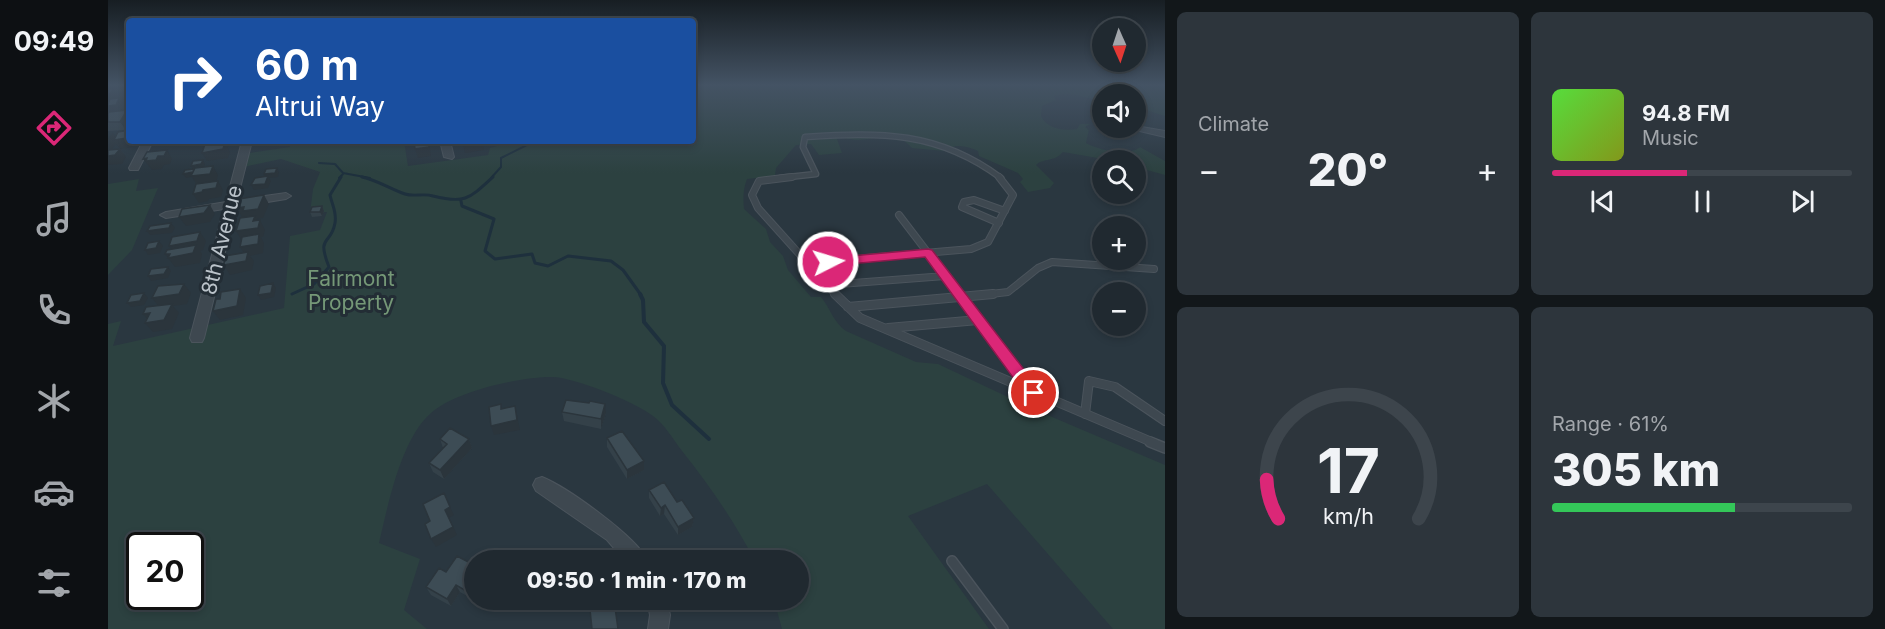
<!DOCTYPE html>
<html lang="en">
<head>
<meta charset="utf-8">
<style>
  :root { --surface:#202930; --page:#2d353c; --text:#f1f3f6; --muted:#a2a6ab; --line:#3d454c; --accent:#db2777 }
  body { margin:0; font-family:Inter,sans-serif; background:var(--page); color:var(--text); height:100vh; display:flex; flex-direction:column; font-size:22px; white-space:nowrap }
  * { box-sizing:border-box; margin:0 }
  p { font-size:20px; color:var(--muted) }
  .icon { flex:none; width:33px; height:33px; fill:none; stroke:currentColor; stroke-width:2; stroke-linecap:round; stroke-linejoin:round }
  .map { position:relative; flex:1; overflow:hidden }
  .side { display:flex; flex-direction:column; gap:12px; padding:12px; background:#12171a; width:720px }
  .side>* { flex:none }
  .top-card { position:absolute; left:18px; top:18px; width:570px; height:126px; border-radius:6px; box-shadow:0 3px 9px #0003,0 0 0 2px var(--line); background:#1a4fa0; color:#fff; overflow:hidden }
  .needle { width:39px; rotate:177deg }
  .controls { position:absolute; left:984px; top:18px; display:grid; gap:12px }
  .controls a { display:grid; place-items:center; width:54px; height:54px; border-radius:50%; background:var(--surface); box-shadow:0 3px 9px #0003,0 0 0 2px var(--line); font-size:30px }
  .speed { position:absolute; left:18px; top:532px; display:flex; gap:12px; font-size:30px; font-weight:700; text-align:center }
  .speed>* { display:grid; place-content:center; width:78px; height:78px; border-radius:50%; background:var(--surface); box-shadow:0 3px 9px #0003,0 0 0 2px var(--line); line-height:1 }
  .speed .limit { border:3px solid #111; border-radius:9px; background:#fff; color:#111 }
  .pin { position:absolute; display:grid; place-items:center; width:51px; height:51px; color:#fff; margin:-26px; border:3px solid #fff; border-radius:50%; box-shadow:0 2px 6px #0007 }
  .me { position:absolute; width:66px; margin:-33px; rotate:85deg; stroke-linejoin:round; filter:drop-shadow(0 0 4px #0008) }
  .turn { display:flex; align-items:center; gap:21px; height:126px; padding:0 30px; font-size:27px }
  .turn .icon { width:78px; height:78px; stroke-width:2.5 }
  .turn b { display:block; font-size:42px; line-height:51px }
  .big { font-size:45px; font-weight:800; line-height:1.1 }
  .side .widget { flex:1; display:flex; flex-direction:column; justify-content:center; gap:9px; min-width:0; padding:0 21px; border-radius:9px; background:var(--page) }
  .side .dial { align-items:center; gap:0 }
  .dial svg { height:156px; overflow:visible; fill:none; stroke:var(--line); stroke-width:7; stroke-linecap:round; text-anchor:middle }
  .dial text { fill:var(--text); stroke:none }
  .song { display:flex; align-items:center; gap:18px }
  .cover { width:72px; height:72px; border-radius:9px; background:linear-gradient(135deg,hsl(110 70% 55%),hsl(70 70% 35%)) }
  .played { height:6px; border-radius:3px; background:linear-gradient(90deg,var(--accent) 45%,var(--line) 45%) }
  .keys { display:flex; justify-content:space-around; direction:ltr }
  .heat { display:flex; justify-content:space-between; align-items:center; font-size:33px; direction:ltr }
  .charge { height:9px; border-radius:4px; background:linear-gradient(90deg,#34c759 61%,var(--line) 0) }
  .side .tiles { flex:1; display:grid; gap:12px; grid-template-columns:repeat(2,1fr) }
  .trip { position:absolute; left:356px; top:550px; width:345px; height:60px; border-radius:30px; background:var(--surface); box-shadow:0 3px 9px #0003,0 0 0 2px var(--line); font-weight:800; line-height:60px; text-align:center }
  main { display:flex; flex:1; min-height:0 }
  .menu { display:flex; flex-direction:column; width:108px; justify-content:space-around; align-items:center; background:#0d1013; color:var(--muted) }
  .menu .icon { width:42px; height:42px }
  .menu .active { color:var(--accent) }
  .menu b { font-size:27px; color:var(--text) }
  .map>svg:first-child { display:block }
  .green { fill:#2c4140; fill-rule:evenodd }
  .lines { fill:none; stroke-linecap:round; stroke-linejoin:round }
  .stream-far2 { stroke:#1e303d; stroke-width:2 }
  .stream-far1 { stroke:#1e303d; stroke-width:3 }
  .stream { stroke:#1e303d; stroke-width:4 }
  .service-far3-casing { stroke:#4b545c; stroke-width:7 }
  .service-far2-casing { stroke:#4b545c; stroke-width:8 }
  .service-far1-casing { stroke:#4b545c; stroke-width:10 }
  .service-casing { stroke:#4b545c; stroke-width:12 }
  .minor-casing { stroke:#4b545c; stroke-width:2 }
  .service-far3 { stroke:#3e4850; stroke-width:4.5 }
  .service-far2 { stroke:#3e4850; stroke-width:6 }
  .service-far1 { stroke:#3e4850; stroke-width:8 }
  .service { stroke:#3e4850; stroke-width:9 }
  .minor { fill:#3e4850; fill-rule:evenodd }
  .wall { fill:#344149 }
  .shaded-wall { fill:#2b353c }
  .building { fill:#3d4c55; stroke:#2b353c; stroke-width:1.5 }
  .route { fill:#db2777; stroke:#8e194d; stroke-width:1.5 }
  .labels { text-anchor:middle; stroke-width:6; stroke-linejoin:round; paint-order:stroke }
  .street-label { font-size:21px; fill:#bbc3ca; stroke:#232d35 }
  .park-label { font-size:21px; fill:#759877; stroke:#232d35 }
</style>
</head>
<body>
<main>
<nav class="menu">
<b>09:49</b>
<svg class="icon active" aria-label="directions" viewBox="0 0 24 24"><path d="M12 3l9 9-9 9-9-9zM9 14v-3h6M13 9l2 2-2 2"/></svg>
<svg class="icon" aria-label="music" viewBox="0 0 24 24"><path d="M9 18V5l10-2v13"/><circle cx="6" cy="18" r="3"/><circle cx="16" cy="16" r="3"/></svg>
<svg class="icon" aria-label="phone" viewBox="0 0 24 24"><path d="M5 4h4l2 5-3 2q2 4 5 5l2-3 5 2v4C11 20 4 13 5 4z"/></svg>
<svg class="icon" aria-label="climate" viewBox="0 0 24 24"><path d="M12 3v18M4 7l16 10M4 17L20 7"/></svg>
<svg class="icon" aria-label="car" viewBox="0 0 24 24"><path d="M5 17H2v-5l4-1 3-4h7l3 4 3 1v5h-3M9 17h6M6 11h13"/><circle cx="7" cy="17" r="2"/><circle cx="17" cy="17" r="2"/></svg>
<svg class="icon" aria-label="filters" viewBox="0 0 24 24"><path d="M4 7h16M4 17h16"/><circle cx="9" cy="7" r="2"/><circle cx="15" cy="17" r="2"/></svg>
</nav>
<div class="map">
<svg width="1057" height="629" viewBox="0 0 1057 629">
  <rect width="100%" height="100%" fill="#2a3740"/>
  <path class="green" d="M585,85H631L633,87L643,85H1057V116L1028,107V94H994V103C980,97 961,91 946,96L948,100L934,106L933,116C939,129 956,131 969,129L972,124H982L977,127L981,130L978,143C990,150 1021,157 1032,147L1057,161V175L1028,167V160H1001L955,152C945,163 937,157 928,165L946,183L942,188L920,192L912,182L915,179L910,173L871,156L870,151C859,146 847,143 836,151L804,148C785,128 774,139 751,140C745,140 738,138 732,137L729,139L734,153L711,155L703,144L688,145L668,168L667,176L639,179C635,189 635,199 636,209L658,229L662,242L675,256L680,270L703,297H713C722,308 726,323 738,331L808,362L830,364L923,408L1057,465V629H1005L879,484L800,516L881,629H674L666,600H690V561H647C626,521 602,486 574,451C565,439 557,425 545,416C527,402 466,377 444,377C411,377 348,391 323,413C293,439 280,505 271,543L312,559L296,610L319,629H0V324L13,321L5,346L176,308L182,236L212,230L219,212L202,213L205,189L212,172L173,159L131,168L135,154L182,147V141H296L300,166L380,155L382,148L406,141H585ZM32,546H82V597H32Z
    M31,179L28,191L50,188L24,250L0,275V184Z"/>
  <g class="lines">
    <path class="stream-far2" d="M211,163L227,164L235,173L262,178
      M231,178L235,174
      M383,178L393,167V158L427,141"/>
    <path class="stream-far1" d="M254,177C269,180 282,189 297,194C306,197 316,193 325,196C357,204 361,199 385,177
      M353,201L354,206L386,219L377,251L387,259L424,254L427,263L440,266L460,256L503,261L515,270L533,295
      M184,294L206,284L221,267C208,234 223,246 227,223C229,212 224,205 222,195L233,177"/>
    <path class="stream" d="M532,294L535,300L536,322L556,346L555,383L564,405L601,439"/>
    <defs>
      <path id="service-far3" d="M672,178L708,174L695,147L697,137C772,132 830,131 893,178"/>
      <path id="service-far2" d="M684,177L651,181L644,195L650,208L728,295
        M791,215L852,295
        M891,223L854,207L856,202L866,200L897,211
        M700,263L863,249L880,242L905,195L891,177
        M719,285L837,276
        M874,295L900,292L930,268L944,262L1046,269"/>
      <path id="service-far1" d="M727,294L752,318L1046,443
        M851,294L924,391
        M740,307L885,294
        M780,328L870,320
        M977,414L981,381L1007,387L1057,421"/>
      <path id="service" d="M1042,442L1057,448
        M844,561L895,629"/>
      <path id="minor" d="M1028,126L1057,131V137L1019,128Z
        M35,141H45L30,170H22L21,168Z
        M134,141H144L129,200L178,193L183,196L178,199L128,207L96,338L94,342H84L82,338L116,209L58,218L52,215L58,212L118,202Z
        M332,141H342L346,157L344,159L336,157Z
        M434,477C459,487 529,537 540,561H517L499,540L428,491L425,485L428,479Z
        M539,600H559L562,615L560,629H540L542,615Z"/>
    </defs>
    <use href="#service-far3" class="service-far3-casing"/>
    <use href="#service-far2" class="service-far2-casing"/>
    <use href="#service-far1" class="service-far1-casing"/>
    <use href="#service" class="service-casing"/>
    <use href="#minor" class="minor-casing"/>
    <use href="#service-far3" class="service-far3"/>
    <use href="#service-far2" class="service-far2"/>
    <use href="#service-far1" class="service-far1"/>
    <use href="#service" class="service"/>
    <use href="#minor" class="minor"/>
  </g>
  <path class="wall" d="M21,113L18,130L0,131V114Z
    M46,141H66L47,143Z
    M214,206L216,211L214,216L204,217L202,212Z
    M454,412L498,413L493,429L456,421Z
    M499,438L536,461V470L519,479L499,447Z
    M332,439H361L364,448L336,479L325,472L321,463L335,448Z
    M541,490L569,502L586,518L584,527L570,535L556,514L552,516L541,498Z
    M366,565V597L365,599L352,592L343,606L323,595L318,587L338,572Z
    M422,600H433L430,604Z
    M592,600H619L618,604L597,611Z
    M635,600H665L664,602L639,611Z"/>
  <path class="shaded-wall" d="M0,85H12L9,89H5L10,97L7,102L0,103Z
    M11,98L14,102L10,109L1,111L0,106Z
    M19,110L21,113V125L18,130L12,122Z
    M5,133L9,140L21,135V141H28L25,147L12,149L18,157L14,164L0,165V156L12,149L8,144L4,149L0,150V138Z
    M102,141H118L119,146L122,152L120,158L99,161L94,153L101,151L96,142Z
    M151,141H174L152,144Z
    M308,141H322L321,144L323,156L310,158L307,149Z
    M374,141L376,150L357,153L355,144Z
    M59,150L64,159L62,164L56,165L54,169L44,170L35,159L50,156Z
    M95,160L97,164L95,169L105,166L110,175L108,183L89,185L84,177L78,178L75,174L85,170L83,166Z
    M169,168L171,172L170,177L161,178L163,181L160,188L146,190L143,185L158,179L156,174Z
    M110,181L115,190L113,197L101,199L100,201L91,203L85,194L95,190Z
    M156,195L161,204L155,218L149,219L151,223L152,220L157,230L155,237H153L156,243L155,253L142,256L146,261L144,270L122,275L116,265L138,256L132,247L134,241L128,231L141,221L139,217H134L129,208Z
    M102,205L107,214L102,222L78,226L71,217Z
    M214,206L216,211L214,216L212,212Z
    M63,223L67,228L64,233L42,235L39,231Z
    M92,232L98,241L95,250L92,251L94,254L92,263L67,267L57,254H62L68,255L61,246Z
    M51,241L55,246L52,253L40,255L37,250Z
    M60,267L63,271L60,278L43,281L40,276Z
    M165,283L168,288L166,297L153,300L150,295Z
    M76,284L83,293L79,304L65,306L71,313L64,329L45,332L37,323L42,322L35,314L52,308L44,298Z
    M132,289L138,298L135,315L112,320L105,311Z
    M36,293L40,298L36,305L23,307L19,303Z
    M497,404L498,413L493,429V419Z
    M407,406L412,430L386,435L383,426Z
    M361,439L364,448L336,479L332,470Z
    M536,461V470L519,479V470Z
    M557,505L556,514L552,516L553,508Z
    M342,507L346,515L341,518L349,535L328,547L323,539L337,510Z
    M586,518L584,527L570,535V527Z
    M366,583V597L365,599L360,592Z
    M348,585L352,592L343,606L339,599Z
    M611,600H619L618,604L597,611L598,604Z
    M652,600H665L664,602L639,611L642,603Z"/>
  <path class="building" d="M0,89H5L2,94H0Z
    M11,98L8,105L0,106V104L2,99Z
    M19,110L12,122H0V114L1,112Z
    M21,130V135L19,138L6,140L10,132Z
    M306,141H320L321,147L307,149Z
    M354,141H374L355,144Z
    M110,142V144L117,143L115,149L94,153L97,144Z
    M12,149L7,155L0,156V150Z
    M59,150L56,156H50L48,160L38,161L39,158L35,159L39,152Z
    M95,160L93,164L83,166L85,161Z
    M105,166L102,174L83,176L87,168Z
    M169,168L167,173L156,174L158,169Z
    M86,169L85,172L75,174L77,170Z
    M160,176L157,184L143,185L147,178Z
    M110,181L108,188L95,190L94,192L85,194L88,184Z
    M156,195L150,209L135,211L136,207L129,208L131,199Z
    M102,205L96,213L71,217L74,209Z
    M214,206L212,212H202L204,207Z
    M147,216L145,221L152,220L150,228L128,231L132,218Z
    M63,223L61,228L39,231L42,226Z
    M92,232L89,241L61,246L64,237Z
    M151,234L150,244L132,247L134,237Z
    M51,241L48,248L37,250L40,243Z
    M88,245L85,253L60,258L62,254H57L59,250Z
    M140,252L138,261L116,265L117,256Z
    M60,267L56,274L40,276L43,269Z
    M165,283L163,293L150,295L152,286Z
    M76,284L71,294L44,298L50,286Z
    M132,289L129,306L105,311L108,299H112L113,292Z
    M36,293L32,301L19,303L23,295Z
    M64,304L56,320L37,323L42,313L35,314L38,307Z
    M458,400L481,403L482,401L497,404L493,419L454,412Z
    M393,404V409L407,406L409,420L383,426L381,407Z
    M342,428L361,439L332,470L321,463L339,444L332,439Z
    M514,431L536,461L519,470L499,438Z
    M556,482L569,502L574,500L586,518L570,527L557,505L553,508L541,490Z
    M336,493L342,507L337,510L345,527L323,539L317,524L322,521L315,504Z
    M601,549L606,561H582L580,555Z
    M420,554L435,561H416Z
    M349,556L366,565V583L360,592L348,585L339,599L318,587L331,568L338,572Z
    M481,600H506L510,629H484Z
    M597,600H611L598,604Z
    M640,600H652L642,603Z"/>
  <linearGradient id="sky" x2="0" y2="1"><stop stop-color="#171e23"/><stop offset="0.49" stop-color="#445364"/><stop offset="1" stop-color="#445364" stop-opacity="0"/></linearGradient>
  <rect width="1057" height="173" fill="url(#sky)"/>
  <path class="route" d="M820,249L824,250L931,389L934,393L931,398L926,399L920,398L817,257L720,266L714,262L720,258Z"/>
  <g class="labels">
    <g class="street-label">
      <text transform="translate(114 240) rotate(-76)" y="7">8th Avenue</text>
    </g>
    <g class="park-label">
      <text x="243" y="286">Fairmont<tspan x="243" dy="24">Property</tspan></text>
    </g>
  </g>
</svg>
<div class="controls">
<a><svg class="needle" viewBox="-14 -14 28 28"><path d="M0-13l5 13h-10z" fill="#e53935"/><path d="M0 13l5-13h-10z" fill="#a2a6ab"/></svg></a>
<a><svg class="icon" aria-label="sound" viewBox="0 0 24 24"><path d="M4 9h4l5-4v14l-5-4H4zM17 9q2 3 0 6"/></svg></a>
<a><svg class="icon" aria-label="search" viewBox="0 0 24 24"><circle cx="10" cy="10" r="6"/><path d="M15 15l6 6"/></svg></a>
<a>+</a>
<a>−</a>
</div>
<div class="speed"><div class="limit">20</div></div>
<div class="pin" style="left:926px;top:393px;background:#d93025"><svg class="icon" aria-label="arrive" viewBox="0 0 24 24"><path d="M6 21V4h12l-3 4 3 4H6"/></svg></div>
<svg class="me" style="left:720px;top:262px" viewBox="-20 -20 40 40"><circle r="17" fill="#db2777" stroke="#fff" stroke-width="3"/><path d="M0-11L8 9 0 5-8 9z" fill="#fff"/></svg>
<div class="trip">09:50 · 1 min · 170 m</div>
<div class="top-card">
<div class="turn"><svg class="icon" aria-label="right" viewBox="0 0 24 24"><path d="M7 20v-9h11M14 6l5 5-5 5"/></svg><div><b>60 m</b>Altrui Way</div></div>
</div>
</div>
<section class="side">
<div class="tiles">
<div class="widget"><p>Climate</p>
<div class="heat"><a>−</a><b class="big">20°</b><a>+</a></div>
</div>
<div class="widget">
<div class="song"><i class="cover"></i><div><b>94.8 FM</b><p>Music</p></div></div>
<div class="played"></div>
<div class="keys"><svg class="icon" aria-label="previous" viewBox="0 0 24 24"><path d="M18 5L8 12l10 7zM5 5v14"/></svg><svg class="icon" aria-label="pause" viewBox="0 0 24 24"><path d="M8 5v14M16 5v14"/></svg><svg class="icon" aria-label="next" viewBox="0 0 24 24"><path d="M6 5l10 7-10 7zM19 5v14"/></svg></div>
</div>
<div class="widget dial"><svg viewBox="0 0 100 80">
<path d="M14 69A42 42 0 1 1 86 69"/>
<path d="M14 69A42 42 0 0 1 8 49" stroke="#db2777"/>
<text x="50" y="56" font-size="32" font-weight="700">17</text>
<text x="50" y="72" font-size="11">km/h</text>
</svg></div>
<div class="widget"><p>Range · 61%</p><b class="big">305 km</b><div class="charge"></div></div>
</div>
</section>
</main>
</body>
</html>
